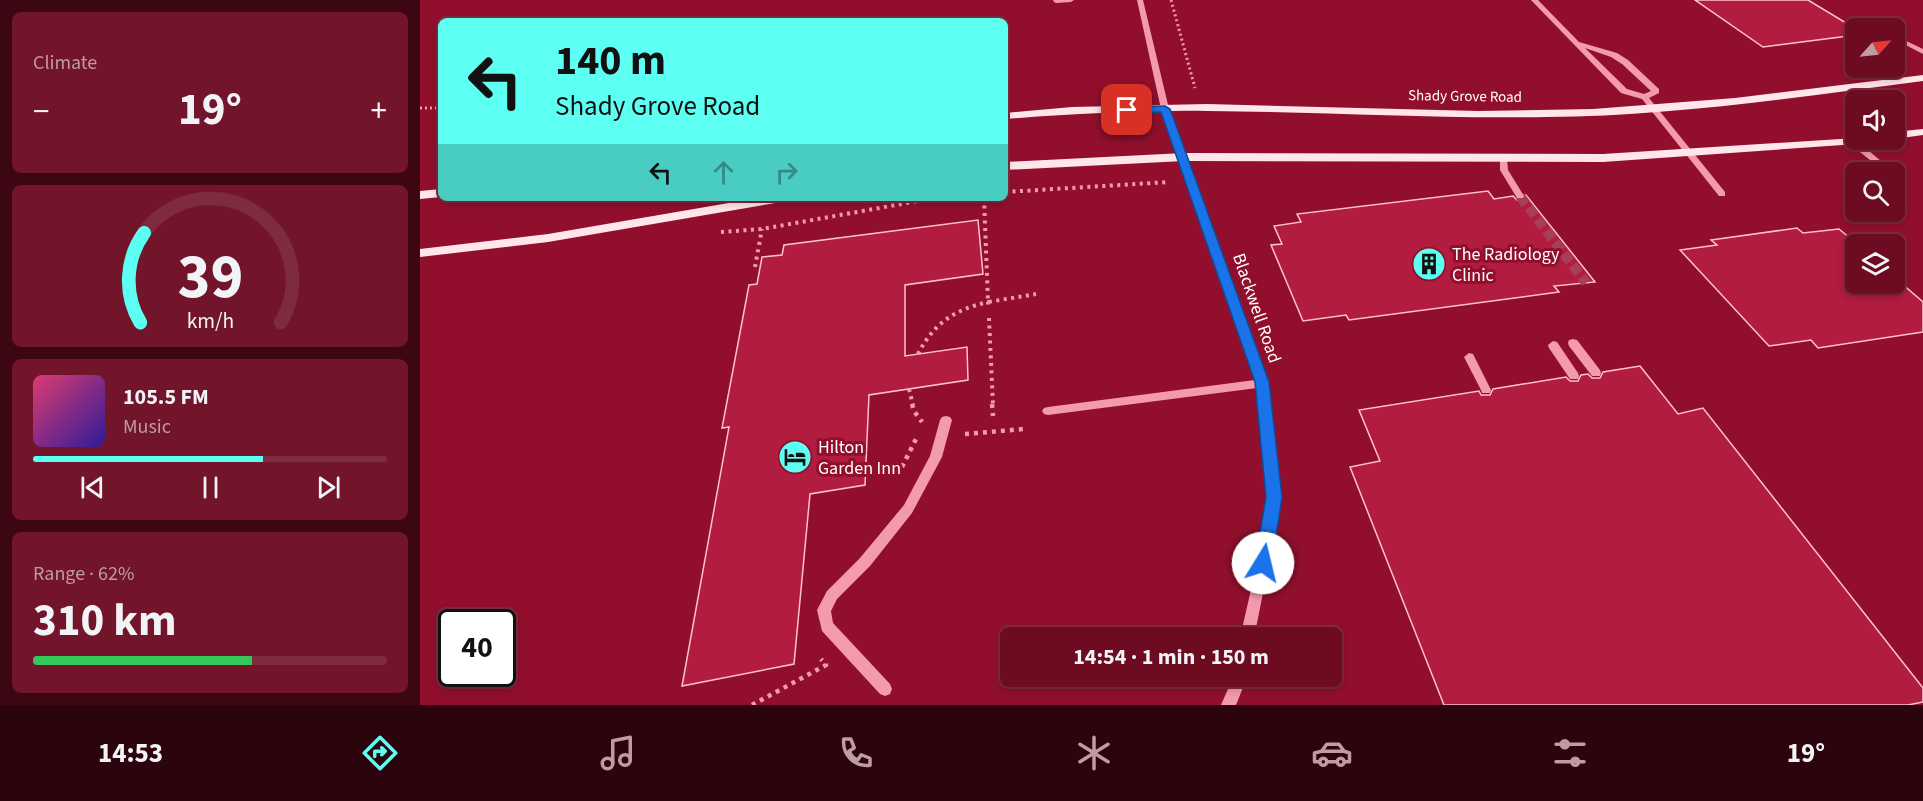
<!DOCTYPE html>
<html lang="en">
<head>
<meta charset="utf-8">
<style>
  :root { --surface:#6d0b21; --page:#72142a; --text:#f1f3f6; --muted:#bf9ba5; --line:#7f2b3f; --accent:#5cfff2 }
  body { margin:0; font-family:"Source Sans 3",sans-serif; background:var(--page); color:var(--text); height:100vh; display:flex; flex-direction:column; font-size:22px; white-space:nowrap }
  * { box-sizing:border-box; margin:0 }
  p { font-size:20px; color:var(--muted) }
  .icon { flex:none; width:33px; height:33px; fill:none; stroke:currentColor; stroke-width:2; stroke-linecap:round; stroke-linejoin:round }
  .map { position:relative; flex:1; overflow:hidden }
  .drawer { display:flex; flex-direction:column; gap:12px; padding:12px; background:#3c0612; width:420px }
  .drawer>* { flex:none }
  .banner { position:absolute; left:18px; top:18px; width:570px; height:183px; border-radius:9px; box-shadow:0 3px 9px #0003,0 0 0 2px var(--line); background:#5cfff2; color:#111; overflow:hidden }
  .needle { width:39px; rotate:63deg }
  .tools { position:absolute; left:1425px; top:18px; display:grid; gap:12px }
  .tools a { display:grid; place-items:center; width:60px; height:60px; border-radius:9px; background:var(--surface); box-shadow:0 3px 9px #0003,0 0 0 2px var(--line); font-size:30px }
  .speed { position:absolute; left:18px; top:609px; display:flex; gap:12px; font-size:30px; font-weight:700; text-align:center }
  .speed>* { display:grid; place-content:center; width:78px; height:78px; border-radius:50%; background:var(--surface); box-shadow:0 3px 9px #0003,0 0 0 2px var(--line); line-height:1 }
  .speed .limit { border:3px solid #111; border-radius:9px; background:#fff; color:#111 }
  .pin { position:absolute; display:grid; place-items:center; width:51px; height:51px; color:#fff; margin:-26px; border-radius:12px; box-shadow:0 3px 9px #0006 }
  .me { position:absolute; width:66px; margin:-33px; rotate:9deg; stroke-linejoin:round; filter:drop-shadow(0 0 4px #0008) }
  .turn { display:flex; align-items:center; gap:21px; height:126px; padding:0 18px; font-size:27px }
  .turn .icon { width:78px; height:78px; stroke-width:2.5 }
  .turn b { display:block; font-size:42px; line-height:51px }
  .lanes { display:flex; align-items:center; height:57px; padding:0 18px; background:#0003; justify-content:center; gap:30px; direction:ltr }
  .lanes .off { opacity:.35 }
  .big { font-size:45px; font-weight:700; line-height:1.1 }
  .drawer .card { flex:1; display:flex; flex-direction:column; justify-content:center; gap:9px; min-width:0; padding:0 21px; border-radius:9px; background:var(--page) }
  .drawer .dial { align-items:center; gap:0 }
  .dial svg { height:156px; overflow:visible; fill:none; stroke:var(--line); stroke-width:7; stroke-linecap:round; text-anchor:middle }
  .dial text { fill:var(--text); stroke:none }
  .song { display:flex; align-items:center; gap:18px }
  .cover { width:72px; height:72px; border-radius:9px; background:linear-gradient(135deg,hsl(340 70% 55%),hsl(250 70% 35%)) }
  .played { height:6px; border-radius:3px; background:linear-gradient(90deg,var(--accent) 65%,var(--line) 65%) }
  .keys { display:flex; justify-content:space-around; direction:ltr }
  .heat { display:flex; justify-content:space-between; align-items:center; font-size:33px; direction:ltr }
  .charge { height:9px; border-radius:4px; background:linear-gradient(90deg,#34c759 62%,var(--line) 0) }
  .trip { position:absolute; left:580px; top:627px; width:342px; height:60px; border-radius:9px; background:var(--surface); box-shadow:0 3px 9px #0003,0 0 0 2px var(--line); font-weight:700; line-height:60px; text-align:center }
  .dock { display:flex; height:96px; justify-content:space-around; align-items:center; background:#2c040d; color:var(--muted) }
  .dock .icon { width:42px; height:42px }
  .dock .on { color:var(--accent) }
  .dock b { font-size:27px; color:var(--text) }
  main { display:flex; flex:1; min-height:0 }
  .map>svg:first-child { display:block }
  .building { fill:#b11c3f; stroke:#fec1d0; stroke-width:1.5 }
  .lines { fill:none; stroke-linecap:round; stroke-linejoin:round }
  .minor-tunnel { stroke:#a73f56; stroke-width:10; stroke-dasharray:10 4.5; stroke-linecap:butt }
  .path-far2 { stroke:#f39aaf; stroke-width:3; stroke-dasharray:2 3; stroke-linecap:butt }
  .path-far1 { stroke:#f39aaf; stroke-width:4; stroke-dasharray:3 4.5; stroke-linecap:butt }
  .path { stroke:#f39aaf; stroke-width:4.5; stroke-dasharray:4 5; stroke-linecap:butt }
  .minor { fill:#f39aaf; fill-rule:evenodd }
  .major { fill:#ffe6ea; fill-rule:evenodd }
  .route { fill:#1a73e8; stroke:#114b97; stroke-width:1.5 }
  .labels { text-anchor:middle; stroke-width:6; stroke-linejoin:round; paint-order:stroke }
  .far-street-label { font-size:15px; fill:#fff; stroke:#910f2c }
  .poi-label { font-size:18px; fill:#fff; stroke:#910f2c; text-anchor:start }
  .street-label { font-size:18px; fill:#fff; stroke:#910f2c }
</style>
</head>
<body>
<main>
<section class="drawer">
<div class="card"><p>Climate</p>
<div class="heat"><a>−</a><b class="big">19°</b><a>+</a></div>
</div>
<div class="card dial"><svg viewBox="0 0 100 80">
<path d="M14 69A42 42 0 1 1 86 69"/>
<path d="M14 69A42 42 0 0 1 16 23" stroke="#5cfff2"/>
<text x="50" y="56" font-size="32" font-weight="700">39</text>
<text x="50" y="72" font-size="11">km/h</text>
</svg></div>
<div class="card">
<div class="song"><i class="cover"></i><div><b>105.5 FM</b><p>Music</p></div></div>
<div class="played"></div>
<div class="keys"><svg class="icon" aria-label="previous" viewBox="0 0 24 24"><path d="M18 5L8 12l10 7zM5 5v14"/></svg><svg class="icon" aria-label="pause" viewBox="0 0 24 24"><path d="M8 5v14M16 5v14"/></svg><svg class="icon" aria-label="next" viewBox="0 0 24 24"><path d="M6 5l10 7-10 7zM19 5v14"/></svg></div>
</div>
<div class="card"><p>Range · 62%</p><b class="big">310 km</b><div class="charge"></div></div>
</section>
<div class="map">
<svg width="1503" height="705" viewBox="0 0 1503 705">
  <rect width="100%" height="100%" fill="#910f2c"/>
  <path class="building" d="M1275,0H1388L1436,29V35L1343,47Z
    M1068,191L1074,199L1093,196L1097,200H1103L1106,195L1175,282L1134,286L1139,292L929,320L926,315L883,321L851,245L862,244L854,226L881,222L877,214Z
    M558,220L563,274L485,285V356L547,347L548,380L449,395L445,485L390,494L374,664L262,686L309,427L302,428L329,285L337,284L342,257L362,255L364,245Z
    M1377,228L1383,233L1419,229L1437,244L1436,284H1474V277L1503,302V332L1398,348L1391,340L1349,346L1260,250L1297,245L1291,240Z
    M1220,366L1258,414L1283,408L1503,688V702L1488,705H1024L930,467L960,461L939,410L1059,391L1061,395H1070L1073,389L1146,377L1150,381H1158L1161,375L1168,374L1172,378H1180L1183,372Z"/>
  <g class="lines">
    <path class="minor-tunnel" d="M1100,196L1166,283"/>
    <path class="path-far2" d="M751,0L775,88
      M0,108H21"/>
    <path class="path-far1" d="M585,192L749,182
      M564,198L568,302L616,294
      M301,232L342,229L515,198
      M335,267L342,229
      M569,318L573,405
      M498,354C514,323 534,310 568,302V306
      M489,389L493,405"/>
    <path class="path" d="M492,404L494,411L502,422
      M572,404L573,416
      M545,434L604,429
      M482,467L496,439
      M332,705L406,665L401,659"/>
    <path class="minor" d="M633,0H654L651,2L636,3L634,2Z
      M717,0H723L749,109L847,383L860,497L849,563L834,638H820L837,563L848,497L837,388L628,415L624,414L622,411L624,408L628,407L835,380L741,109Z
      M1111,0H1118L1159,42L1197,53L1208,60L1239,89V93L1229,98L1305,192V196H1299L1222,99L1201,93ZM1165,48L1191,57L1202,64L1231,91L1224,94L1207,89Z
      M1480,38L1503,49V54L1478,41L1477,40Z
      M1430,140H1436L1474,172H1465L1430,144Z
      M1080,156H1083L1087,158L1088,170L1104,196L1103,198H1097L1080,170Z
      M1474,174L1487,181V185H1481L1474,180Z
      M1153,339L1157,340L1180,370L1181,373L1180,376H1172L1149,346L1148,343L1149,340Z
      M1133,341L1137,342L1158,373L1159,376L1158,379H1150L1129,348L1128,345Z
      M1049,353L1053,354L1071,390L1070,393H1062L1061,390L1044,357Z
      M526,416L530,417L532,420L522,457L492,513L450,566L417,599L411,611L413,623L470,684L472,689L470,694L465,696L460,694L402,631L397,610L407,591L440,558L484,505L510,456L520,420L522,417Z
      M811,676H825L822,690L816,705H801L808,689Z"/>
    <path class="major" d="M1503,75V81C1378,97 1252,116 1126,117C1013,119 901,112 788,111C720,110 653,114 585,119V113L652,107L787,104L1058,111L1173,109L1315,98Z
      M1503,129V135L1474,139V132Z
      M1436,138V140H1457L1451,143L1183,162L764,161L585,170V162L764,153L1183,154Z
      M21,189V197L0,199V191Z
      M338,198H367L361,202L128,242L0,257V249L128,234Z"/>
  </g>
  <path class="route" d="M745,106L750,109L849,382L862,497L852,563L849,568L843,570L838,568L835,563L846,497L835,382L741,112L707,113L702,110L707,107Z"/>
  <defs>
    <symbol id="building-disc" viewBox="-11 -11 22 22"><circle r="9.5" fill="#5cfff2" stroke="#910f2c"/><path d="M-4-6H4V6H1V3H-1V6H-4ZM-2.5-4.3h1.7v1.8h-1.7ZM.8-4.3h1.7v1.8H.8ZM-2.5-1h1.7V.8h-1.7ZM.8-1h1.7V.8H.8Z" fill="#111"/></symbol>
    <symbol id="hotel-disc" viewBox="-11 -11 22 22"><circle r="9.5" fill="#5cfff2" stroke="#910f2c"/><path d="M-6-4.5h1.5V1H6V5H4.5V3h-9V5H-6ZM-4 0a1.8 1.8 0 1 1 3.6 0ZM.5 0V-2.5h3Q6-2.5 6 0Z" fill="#111"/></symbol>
  </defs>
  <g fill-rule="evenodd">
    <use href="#building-disc" x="990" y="245" width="38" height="38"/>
    <use href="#hotel-disc" x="356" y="438" width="38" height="38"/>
  </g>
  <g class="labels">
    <g class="far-street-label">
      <text transform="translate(1045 96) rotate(1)" y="5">Shady Grove Road</text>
    </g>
    <g class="poi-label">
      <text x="1032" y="260">The Radiology<tspan x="1032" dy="21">Clinic</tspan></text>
      <text x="398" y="453">Hilton<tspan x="398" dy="21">Garden Inn</tspan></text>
    </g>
    <g class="street-label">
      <text transform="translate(837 308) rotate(71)" y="6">Blackwell Road</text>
    </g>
  </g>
</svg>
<div class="tools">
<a><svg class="needle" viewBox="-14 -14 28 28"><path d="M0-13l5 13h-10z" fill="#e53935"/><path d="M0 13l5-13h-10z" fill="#bf9ba5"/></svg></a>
<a><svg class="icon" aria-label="sound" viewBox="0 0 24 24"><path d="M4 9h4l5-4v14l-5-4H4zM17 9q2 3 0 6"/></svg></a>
<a><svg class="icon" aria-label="search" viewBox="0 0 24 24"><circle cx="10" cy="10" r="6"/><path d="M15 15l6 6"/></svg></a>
<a><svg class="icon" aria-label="layers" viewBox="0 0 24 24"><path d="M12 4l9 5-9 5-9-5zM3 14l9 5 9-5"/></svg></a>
</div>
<div class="speed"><div class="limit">40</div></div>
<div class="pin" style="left:707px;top:110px;background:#d93025"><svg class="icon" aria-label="arrive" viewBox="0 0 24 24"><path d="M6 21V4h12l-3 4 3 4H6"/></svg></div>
<svg class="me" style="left:843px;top:563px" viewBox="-20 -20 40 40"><circle r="19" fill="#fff"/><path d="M0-13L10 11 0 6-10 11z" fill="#1a73e8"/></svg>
<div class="trip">14:54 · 1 min · 150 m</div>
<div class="banner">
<div class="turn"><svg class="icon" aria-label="left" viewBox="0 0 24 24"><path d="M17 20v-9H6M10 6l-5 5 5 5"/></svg><div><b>140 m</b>Shady Grove Road</div></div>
<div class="lanes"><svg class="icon" aria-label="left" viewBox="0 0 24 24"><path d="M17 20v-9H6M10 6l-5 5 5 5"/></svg><svg class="icon off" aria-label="ahead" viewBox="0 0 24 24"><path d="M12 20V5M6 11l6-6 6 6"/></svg><svg class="icon off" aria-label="right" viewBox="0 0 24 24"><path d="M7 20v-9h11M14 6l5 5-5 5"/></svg></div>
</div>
</div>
</main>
<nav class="dock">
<b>14:53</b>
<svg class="icon on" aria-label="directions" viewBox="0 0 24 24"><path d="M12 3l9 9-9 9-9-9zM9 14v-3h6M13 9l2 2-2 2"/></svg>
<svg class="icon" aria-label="music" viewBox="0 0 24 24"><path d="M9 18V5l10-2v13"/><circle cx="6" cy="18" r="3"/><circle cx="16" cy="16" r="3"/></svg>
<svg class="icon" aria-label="phone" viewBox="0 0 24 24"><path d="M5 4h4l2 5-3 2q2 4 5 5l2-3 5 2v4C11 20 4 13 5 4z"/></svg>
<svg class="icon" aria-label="climate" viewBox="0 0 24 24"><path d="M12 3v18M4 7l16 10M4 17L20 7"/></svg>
<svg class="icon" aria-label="car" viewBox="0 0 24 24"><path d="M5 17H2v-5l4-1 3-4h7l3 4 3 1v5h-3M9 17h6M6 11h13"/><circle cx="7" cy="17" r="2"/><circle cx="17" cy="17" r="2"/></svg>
<svg class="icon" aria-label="filters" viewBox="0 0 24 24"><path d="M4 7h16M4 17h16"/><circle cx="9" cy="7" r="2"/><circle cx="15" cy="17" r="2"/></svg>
<b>19°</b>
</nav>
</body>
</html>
